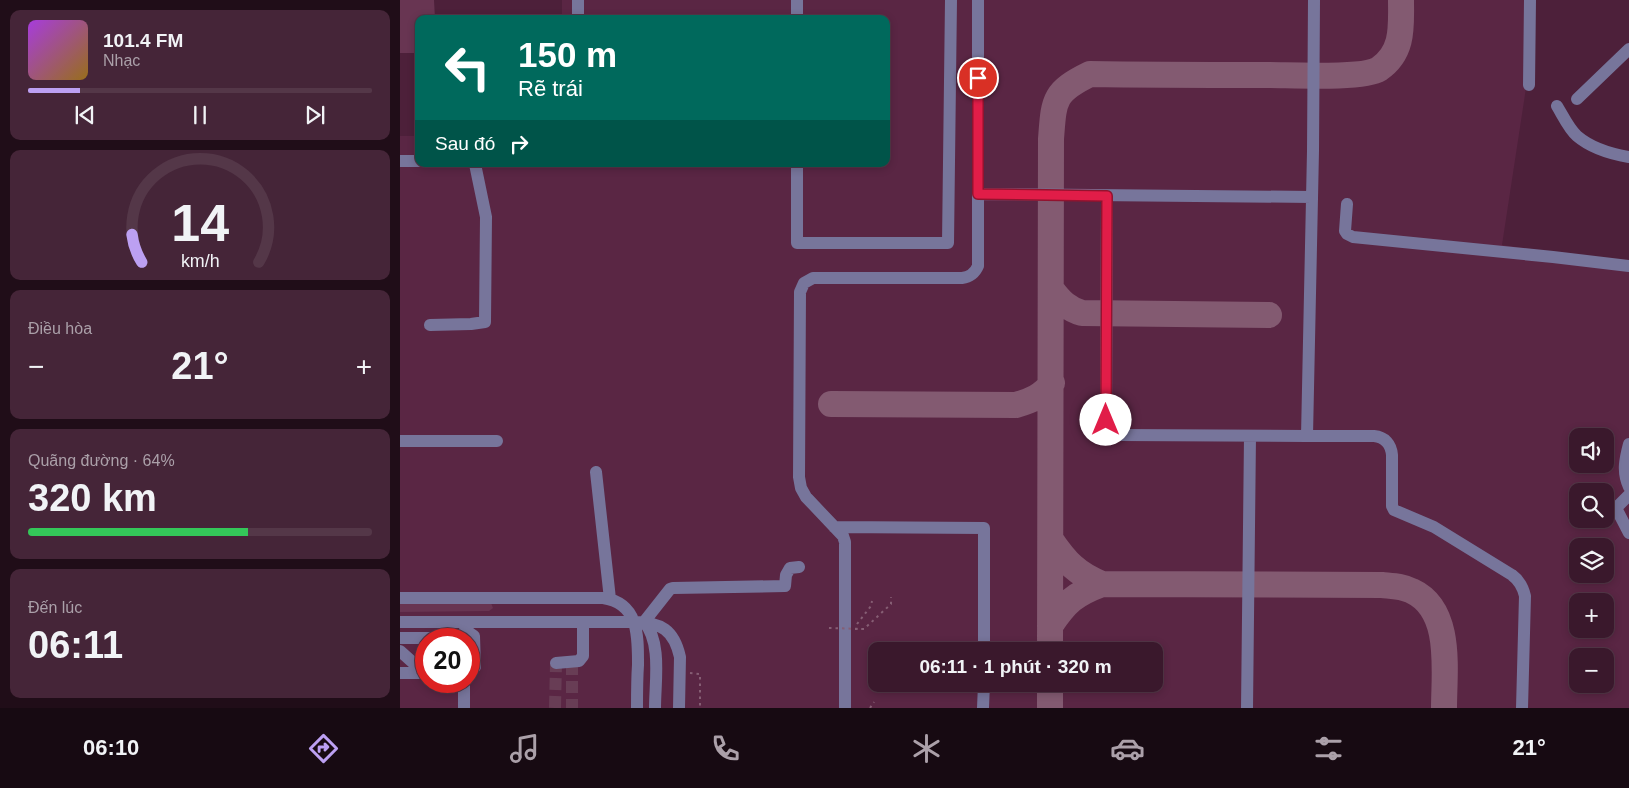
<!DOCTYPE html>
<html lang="vi">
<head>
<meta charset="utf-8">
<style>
  :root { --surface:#3a182c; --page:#452538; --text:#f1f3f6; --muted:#aba0a9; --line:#543748; --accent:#bca0f2 }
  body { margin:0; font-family:Helvetica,sans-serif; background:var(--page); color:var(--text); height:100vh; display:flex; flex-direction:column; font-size:19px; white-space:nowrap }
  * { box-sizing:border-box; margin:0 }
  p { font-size:16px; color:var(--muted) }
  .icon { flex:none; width:28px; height:28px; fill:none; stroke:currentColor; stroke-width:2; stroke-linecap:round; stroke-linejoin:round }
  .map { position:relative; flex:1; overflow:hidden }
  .panel { display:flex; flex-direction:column; gap:10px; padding:10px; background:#200d18; width:400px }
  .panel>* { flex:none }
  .banner { position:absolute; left:15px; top:15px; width:475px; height:152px; border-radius:10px; box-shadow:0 2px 8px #0003,0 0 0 1px var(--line); background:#00695c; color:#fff; overflow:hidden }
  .fabs { position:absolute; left:1169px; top:428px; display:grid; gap:10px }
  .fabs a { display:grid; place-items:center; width:45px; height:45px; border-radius:10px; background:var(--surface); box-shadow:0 2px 8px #0003,0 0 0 1px var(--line); font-size:25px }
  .speed { position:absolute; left:15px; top:628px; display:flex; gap:10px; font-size:25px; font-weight:700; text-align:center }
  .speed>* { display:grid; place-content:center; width:65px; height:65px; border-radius:50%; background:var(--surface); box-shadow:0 2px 8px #0003,0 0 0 1px var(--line); line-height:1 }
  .speed .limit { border:8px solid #d22; background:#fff; color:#111 }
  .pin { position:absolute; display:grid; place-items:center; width:42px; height:42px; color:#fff; margin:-21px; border:2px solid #fff; border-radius:50%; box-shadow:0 1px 5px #0007 }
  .me { position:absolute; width:55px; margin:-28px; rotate:0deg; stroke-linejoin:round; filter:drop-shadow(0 0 4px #0008) }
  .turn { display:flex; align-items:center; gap:18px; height:105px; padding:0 20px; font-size:22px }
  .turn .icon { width:65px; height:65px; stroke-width:2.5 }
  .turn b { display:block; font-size:35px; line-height:42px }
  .then { display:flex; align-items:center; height:48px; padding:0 20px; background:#0003; gap:10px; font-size:19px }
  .big { font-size:38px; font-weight:700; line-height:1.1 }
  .panel .card { flex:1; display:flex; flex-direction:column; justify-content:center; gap:8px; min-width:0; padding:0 18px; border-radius:10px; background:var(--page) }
  .panel .dial { align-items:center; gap:0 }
  .dial svg { height:130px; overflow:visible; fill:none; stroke:var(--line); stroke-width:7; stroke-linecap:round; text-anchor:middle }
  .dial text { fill:var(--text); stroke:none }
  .song { display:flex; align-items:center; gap:15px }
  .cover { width:60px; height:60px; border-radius:8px; background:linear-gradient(135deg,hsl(280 70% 55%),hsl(40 70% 35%)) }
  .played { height:5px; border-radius:2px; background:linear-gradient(90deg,var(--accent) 15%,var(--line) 15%) }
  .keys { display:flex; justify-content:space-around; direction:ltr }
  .heat { display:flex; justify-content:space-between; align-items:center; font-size:28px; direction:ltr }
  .charge { height:8px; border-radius:4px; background:linear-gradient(90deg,#34c759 64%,var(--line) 0) }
  .trip { position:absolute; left:468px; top:642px; width:295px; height:50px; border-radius:10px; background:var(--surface); box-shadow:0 2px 8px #0003,0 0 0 1px var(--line); font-weight:700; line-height:50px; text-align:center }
  .menu { display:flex; height:80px; justify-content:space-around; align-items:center; background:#170a12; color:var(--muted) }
  .menu .icon { width:35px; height:35px }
  .menu .current { color:var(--accent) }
  .menu b { font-size:22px; color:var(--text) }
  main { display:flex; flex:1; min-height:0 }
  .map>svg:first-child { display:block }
  .built { fill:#5a2644; fill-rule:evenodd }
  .green { fill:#683552 }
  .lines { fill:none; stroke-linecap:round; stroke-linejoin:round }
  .taxiway { stroke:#835a71; stroke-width:26 }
  .minor-tunnel { stroke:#683d55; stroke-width:12; stroke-dasharray:12 6; stroke-linecap:butt }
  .path { stroke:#865e74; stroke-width:2; stroke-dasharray:2.5 4; stroke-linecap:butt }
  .minor { stroke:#77759b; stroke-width:12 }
  .path-bridge { stroke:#865e74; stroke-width:2; stroke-dasharray:2.5 4; stroke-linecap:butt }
  .route-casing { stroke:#92132f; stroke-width:12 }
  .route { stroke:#e11d48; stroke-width:9 }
</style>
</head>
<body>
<main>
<section class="panel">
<div class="card">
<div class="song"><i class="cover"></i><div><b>101.4 FM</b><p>Nhạc</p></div></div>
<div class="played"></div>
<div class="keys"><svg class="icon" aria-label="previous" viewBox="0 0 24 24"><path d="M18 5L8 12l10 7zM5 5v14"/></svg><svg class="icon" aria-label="pause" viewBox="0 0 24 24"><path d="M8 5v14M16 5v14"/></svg><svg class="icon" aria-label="next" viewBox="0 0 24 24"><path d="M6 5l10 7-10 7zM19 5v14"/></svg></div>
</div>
<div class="card dial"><svg viewBox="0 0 100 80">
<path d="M14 69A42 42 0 1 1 86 69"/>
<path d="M14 69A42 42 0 0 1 8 52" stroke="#bca0f2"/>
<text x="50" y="56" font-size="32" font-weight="700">14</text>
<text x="50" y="72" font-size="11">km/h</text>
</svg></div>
<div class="card"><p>Điều hòa</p>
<div class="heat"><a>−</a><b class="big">21°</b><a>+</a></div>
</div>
<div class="card"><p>Quãng đường · 64%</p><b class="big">320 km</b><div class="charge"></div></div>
<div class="card"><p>Đến lúc</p><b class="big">06:11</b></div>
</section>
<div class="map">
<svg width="1229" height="708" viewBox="0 0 1229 708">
  <rect width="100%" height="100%" fill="#4d203a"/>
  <path class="built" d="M162,0H1127L1126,88L1102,245L1229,262V708H0V136H19V164H486V19H162ZM1178,436H1205V464H1178ZM1178,491H1205V519H1178ZM1178,546H1205V574H1178ZM1178,601H1205V629H1178ZM26,639H69V681H26ZM476,651H754V684H476ZM1178,656H1205V684H1178Z"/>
  <path class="green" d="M0,0H34L35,19H19V53H0Z
    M0,603H91L93,608L89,611L0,612Z"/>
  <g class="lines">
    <path class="taxiway" d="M652,290C660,301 668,309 682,313L869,315
      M431,404L616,405C630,401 643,396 652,383
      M651,540C666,562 677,574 702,584
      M650,626C666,602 675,594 702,584L982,585C992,586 1003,586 1012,591C1053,610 1044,671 1044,708
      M650,651L651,139C654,100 653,92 690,74C749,75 809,75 869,75C891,75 963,79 979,69C1004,52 1001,26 1001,0
      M650,708V684"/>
    <path class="minor-tunnel" d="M172,663V708
      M155,708L156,663"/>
    <path class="path" d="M457,624L471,606L472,601
      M455,629H464L491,604V597
      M290,673L300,674V708
      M470,708L474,702"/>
    <path class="minor" d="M914,0L913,151L907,436H974C985,437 991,444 992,455V506L994,510L1034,527L1112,575C1119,580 1123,587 1125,596L1122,708
      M178,19V0
      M397,19V0
      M1129,85L1130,0
      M1177,99L1229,49
      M1157,106C1163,116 1169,129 1177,136C1191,148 1211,154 1229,157
      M0,161H19
      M397,164V243H548L551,0
      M578,194L912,197
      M707,196L706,420C707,428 711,435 720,435L907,436
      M947,204L945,231L947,234L953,237L1153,257L1229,266
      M30,325L71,324L85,322L86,217L75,164
      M0,441H97
      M1229,444C1225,459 1222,472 1229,487
      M196,472L210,599
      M1229,495L1216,508L1229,533
      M434,527L584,528V651
      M0,598H203C239,603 238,636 238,665C237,679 237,694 237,708
      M0,622H234C261,622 274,630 280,657L279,708
      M65,630L74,636L75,667
      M0,638H53L70,633
      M0,651L19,668L26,671
      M156,663L179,661L183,656V622
      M0,673H26
      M64,681V708
      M255,708C255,682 262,642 244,622L270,589L273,588L385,586L386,575L390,568L399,567
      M445,708V542L443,536L406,497L401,488L399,477L400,292L404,283L413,278H562C570,277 575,273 578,266V0
      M583,708L584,684
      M847,708L850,436"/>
    <path class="path-bridge" d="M429,628L464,629"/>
  </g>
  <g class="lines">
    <defs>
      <path id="route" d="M578,78V194L707,196L706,420"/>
    </defs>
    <use href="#route" class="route-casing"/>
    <use href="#route" class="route"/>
  </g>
</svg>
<div class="fabs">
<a><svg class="icon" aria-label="sound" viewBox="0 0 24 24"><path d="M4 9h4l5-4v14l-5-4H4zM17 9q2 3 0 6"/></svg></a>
<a><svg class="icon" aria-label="search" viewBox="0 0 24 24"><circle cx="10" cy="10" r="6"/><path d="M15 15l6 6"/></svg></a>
<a><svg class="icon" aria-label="layers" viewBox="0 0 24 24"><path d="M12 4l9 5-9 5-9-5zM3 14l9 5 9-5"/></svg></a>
<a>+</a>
<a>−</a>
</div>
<div class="speed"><div class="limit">20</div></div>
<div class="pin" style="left:578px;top:78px;background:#d93025"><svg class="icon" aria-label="arrive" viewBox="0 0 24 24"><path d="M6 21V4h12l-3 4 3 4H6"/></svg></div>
<svg class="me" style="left:706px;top:420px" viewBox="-20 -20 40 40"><circle r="19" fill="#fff"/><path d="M0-13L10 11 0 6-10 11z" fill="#e11d48"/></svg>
<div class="trip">06:11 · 1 phút · 320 m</div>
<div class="banner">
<div class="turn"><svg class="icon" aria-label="left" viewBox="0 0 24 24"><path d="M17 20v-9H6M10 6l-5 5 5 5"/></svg><div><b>150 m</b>Rẽ trái</div></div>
<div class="then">Sau đó<svg class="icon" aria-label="right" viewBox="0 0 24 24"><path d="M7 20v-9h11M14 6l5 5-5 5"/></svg></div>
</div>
</div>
</main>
<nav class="menu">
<b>06:10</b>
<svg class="icon current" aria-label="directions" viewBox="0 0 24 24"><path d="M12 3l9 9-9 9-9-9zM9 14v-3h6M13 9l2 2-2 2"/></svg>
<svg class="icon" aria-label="music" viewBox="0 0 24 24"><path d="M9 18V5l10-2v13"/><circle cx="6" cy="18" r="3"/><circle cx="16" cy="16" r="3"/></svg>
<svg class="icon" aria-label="phone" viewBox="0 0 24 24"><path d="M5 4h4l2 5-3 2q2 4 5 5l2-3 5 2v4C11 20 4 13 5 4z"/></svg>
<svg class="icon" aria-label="climate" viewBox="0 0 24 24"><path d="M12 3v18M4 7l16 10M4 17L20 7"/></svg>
<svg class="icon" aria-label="car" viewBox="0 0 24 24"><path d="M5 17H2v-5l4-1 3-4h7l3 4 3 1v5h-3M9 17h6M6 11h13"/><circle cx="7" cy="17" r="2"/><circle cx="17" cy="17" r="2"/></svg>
<svg class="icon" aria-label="filters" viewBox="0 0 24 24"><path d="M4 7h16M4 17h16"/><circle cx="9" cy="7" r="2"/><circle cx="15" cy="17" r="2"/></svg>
<b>21°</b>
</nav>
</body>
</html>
